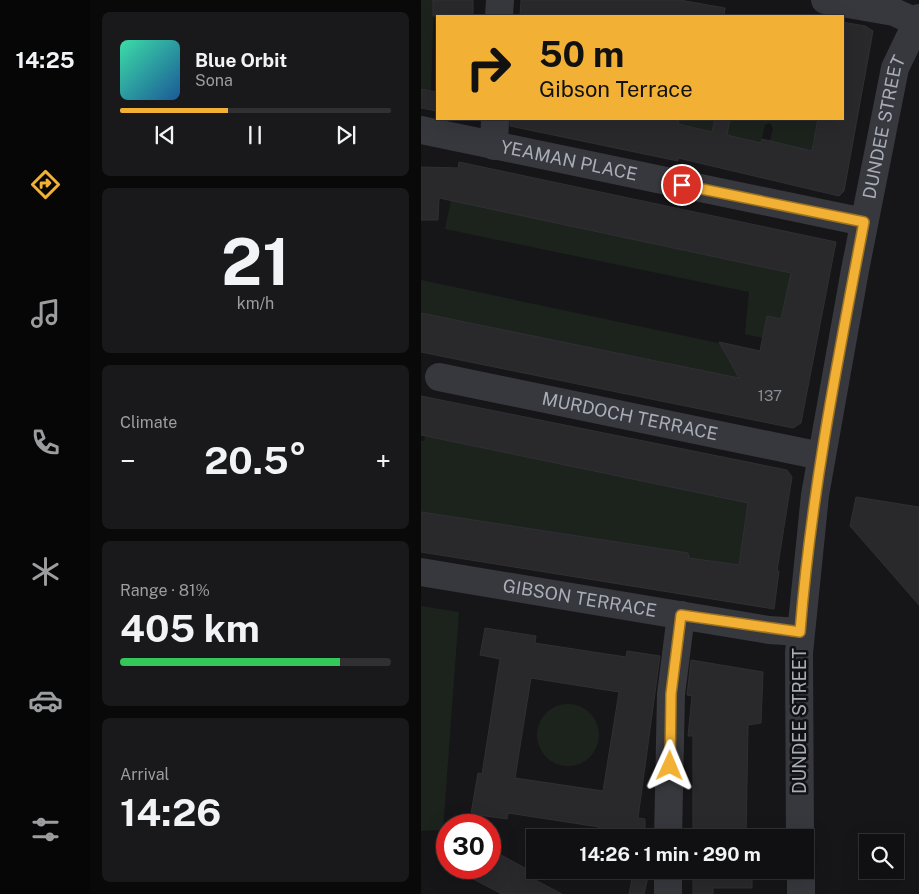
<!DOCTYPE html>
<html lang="en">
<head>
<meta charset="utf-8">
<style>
  :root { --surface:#101012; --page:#19191b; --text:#f1f3f6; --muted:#9c9d9f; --line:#303032; --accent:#f2b134 }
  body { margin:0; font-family:"Public Sans",sans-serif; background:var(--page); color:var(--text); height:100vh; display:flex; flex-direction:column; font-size:19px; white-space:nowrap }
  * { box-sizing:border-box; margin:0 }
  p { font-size:16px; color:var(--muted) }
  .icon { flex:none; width:28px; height:28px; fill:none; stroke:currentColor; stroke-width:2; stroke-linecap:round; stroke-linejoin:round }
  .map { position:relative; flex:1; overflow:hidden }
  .sheet { display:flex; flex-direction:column; gap:12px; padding:12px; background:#09090a; width:331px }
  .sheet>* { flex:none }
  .guide { position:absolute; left:15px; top:15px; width:408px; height:105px; border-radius:0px; box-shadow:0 5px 20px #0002,0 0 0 1px var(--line); background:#f2b134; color:#111; overflow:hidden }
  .buttons { position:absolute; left:438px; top:834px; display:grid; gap:10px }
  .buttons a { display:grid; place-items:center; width:45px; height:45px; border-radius:0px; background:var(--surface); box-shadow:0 5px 20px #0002,0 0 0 1px var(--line); font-size:25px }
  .speed { position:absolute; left:15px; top:814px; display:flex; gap:10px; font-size:25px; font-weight:700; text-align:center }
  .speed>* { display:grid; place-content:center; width:65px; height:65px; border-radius:50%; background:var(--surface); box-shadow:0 5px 20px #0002,0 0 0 1px var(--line); line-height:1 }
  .speed .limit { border:8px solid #d22; background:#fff; color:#111 }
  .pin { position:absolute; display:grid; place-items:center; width:42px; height:42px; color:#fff; margin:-21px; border:2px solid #fff; border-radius:50%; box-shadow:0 1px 5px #0007 }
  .me { position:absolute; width:55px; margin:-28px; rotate:1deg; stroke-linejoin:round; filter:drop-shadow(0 0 4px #0008) }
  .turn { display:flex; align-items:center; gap:18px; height:105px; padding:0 20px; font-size:22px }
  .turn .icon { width:65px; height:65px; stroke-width:2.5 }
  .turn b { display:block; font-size:35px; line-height:42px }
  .big { font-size:38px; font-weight:700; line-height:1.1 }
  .sheet .widget { flex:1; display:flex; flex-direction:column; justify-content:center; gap:8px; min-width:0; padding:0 18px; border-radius:8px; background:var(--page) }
  .sheet .dial { align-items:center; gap:0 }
  .dial b { font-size:65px; line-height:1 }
  .song { display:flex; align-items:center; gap:15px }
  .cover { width:60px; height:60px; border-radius:8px; background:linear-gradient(135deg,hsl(160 70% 55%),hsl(210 70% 35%)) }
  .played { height:5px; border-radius:2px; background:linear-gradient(90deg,var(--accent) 40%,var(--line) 40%) }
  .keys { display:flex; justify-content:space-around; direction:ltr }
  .heat { display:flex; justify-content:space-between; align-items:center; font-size:28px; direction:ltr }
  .charge { height:8px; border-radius:4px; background:linear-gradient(90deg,#34c759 81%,var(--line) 0) }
  .trip { position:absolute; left:105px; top:829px; width:288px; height:50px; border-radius:0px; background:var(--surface); box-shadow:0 5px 20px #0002,0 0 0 1px var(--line); font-weight:700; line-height:50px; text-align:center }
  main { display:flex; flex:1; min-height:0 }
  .tabs { display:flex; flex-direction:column; width:90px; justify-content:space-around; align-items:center; background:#060607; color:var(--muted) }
  .tabs .icon { width:35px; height:35px }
  .tabs .current { color:var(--accent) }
  .tabs b { font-size:22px; color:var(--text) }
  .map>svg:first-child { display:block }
  .green { fill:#1c231d }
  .building { fill:#29292c; stroke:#303034; fill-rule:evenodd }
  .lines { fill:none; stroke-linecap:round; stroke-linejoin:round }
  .minor { stroke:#37383d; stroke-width:28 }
  .route-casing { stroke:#9d7322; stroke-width:12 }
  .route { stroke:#f2b134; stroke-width:9 }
  .labels { text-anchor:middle; stroke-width:5; stroke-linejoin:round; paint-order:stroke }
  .number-label { font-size:15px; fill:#888b94 }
  .street-label { font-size:18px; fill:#a8adb8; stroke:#111113 }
</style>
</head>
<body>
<main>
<nav class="tabs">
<b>14:25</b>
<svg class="icon current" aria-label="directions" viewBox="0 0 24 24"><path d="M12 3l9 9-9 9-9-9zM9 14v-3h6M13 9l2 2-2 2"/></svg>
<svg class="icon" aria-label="music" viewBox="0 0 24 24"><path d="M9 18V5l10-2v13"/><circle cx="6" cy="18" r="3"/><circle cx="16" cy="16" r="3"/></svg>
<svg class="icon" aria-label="phone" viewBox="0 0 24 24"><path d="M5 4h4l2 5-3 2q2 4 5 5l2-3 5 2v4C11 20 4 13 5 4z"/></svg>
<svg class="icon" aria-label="climate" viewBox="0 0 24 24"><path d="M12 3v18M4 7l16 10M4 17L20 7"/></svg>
<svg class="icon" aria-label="car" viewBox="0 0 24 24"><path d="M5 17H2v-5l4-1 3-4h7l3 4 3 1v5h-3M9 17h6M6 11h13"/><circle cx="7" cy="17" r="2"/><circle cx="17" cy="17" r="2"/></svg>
<svg class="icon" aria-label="filters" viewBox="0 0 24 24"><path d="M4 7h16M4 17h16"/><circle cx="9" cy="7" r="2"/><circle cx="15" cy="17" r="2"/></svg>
</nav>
<section class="sheet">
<div class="widget">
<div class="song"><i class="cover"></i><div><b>Blue Orbit</b><p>Sona</p></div></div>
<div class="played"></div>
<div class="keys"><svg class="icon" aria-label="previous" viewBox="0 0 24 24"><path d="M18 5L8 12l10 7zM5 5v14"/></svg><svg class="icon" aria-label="pause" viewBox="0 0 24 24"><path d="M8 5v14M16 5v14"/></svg><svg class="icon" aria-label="next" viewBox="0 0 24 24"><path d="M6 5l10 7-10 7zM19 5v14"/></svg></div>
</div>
<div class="widget dial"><b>21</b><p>km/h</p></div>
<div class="widget"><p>Climate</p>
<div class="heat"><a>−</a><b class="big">20.5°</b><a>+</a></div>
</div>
<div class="widget"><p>Range · 81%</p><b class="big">405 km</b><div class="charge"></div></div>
<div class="widget"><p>Arrival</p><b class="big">14:26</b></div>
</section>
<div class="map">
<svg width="498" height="894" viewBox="0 0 498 894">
  <rect width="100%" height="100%" fill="#161618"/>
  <path class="green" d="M0,0H13L10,91L0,89Z
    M258,119H294V133L257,124Z
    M309,119H397L391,151L348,144L352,129L349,123L344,125L340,143L303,134Z
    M30,200L370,273L360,319L346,316L342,338L324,334L328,292L24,229Z
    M0,280L302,344L301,348L318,378L0,313Z
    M4,436L101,456L328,496L318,571L311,564L268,558L267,553L0,512V441H3Z
    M0,606L38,612L22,830L0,831Z
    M116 735a31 31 0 1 1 62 0a31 31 0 1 1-62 0Z"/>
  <path class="building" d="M12,0H52V16H12Z
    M100,0H259L304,8L303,16H99Z
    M421,22L444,26L452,31L423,191L418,196L257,158V161L89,126V119H258L257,124L291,132L294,119H309L306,135L340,143L341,139L391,151L397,119H421Z
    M0,89L16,92V111L0,108Z
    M38,162L415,242L380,423L372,428L0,352V313L318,378L298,342L339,351L346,316L360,319L370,273L18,198L17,220H0V167L37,168Z
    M0,396L366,470L371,477L356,571H358L353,609L0,552V512L261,552L267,553L268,558L318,565L327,503L0,435Z
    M435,497L498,507V605L429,526Z
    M64,628L115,636L114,643L205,657L206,651L239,656L217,818L224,819V838H203L176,833L178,827L87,813L86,819L50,814L57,773L61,774L79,659L59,655ZM110,678L198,692L182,791L94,778Z
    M270,660L342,672L340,723L327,725V728L325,838H272V736H267L271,696L266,695Z
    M69,849L106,869L103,874L141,894H81L31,868H69Z
    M272,870H331V888H292V894H272Z
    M212,874L227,877L223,894H208Z"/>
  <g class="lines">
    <g class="minor">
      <path d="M404,0L473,12L495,22"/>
      <path d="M78,16L79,0"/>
      <path id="s1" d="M0,130L443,222"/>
      <path d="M73,146L74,119"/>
      <path id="s2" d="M18,377L400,456"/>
      <path id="s3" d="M0,572L348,630L379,632"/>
      <path d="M247,838L250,694L260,615"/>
      <path id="s4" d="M379,838L378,653L394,495L434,270L474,68L498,18"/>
      <path d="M380,870V894"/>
      <path d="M247,894V870"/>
    </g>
  </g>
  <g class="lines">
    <defs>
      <path id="route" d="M249,766L250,694L260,615L379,632C390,494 417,358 443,222L261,185"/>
    </defs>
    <use href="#route" class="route-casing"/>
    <use href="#route" class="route"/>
  </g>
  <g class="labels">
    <g class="number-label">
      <text x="349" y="401">137</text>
    </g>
    <g class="street-label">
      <text dy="6" stroke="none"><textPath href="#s4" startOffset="718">DUNDEE STREET</textPath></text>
      <text dy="6" stroke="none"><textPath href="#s1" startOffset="151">YEAMAN PLACE</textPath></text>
      <text dy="6" stroke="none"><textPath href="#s2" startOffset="195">MURDOCH TERRACE</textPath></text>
      <text dy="6" stroke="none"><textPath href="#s3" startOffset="161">GIBSON TERRACE</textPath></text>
      <text transform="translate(379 721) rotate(-90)" y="6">DUNDEE STREET</text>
    </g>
  </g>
</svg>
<div class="buttons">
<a><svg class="icon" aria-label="search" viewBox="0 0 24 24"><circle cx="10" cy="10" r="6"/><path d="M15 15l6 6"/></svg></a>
</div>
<div class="speed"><div class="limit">30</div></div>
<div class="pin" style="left:261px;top:185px;background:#d93025"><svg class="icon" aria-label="arrive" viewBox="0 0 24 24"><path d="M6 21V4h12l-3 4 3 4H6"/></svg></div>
<svg class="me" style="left:249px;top:766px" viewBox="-20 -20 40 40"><path d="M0-17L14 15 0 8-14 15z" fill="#f2b134" stroke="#fff" stroke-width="4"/></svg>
<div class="trip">14:26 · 1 min · 290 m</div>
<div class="guide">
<div class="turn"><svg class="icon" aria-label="right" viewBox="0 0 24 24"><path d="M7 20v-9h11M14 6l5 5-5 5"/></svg><div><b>50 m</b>Gibson Terrace</div></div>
</div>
</div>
</main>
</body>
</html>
